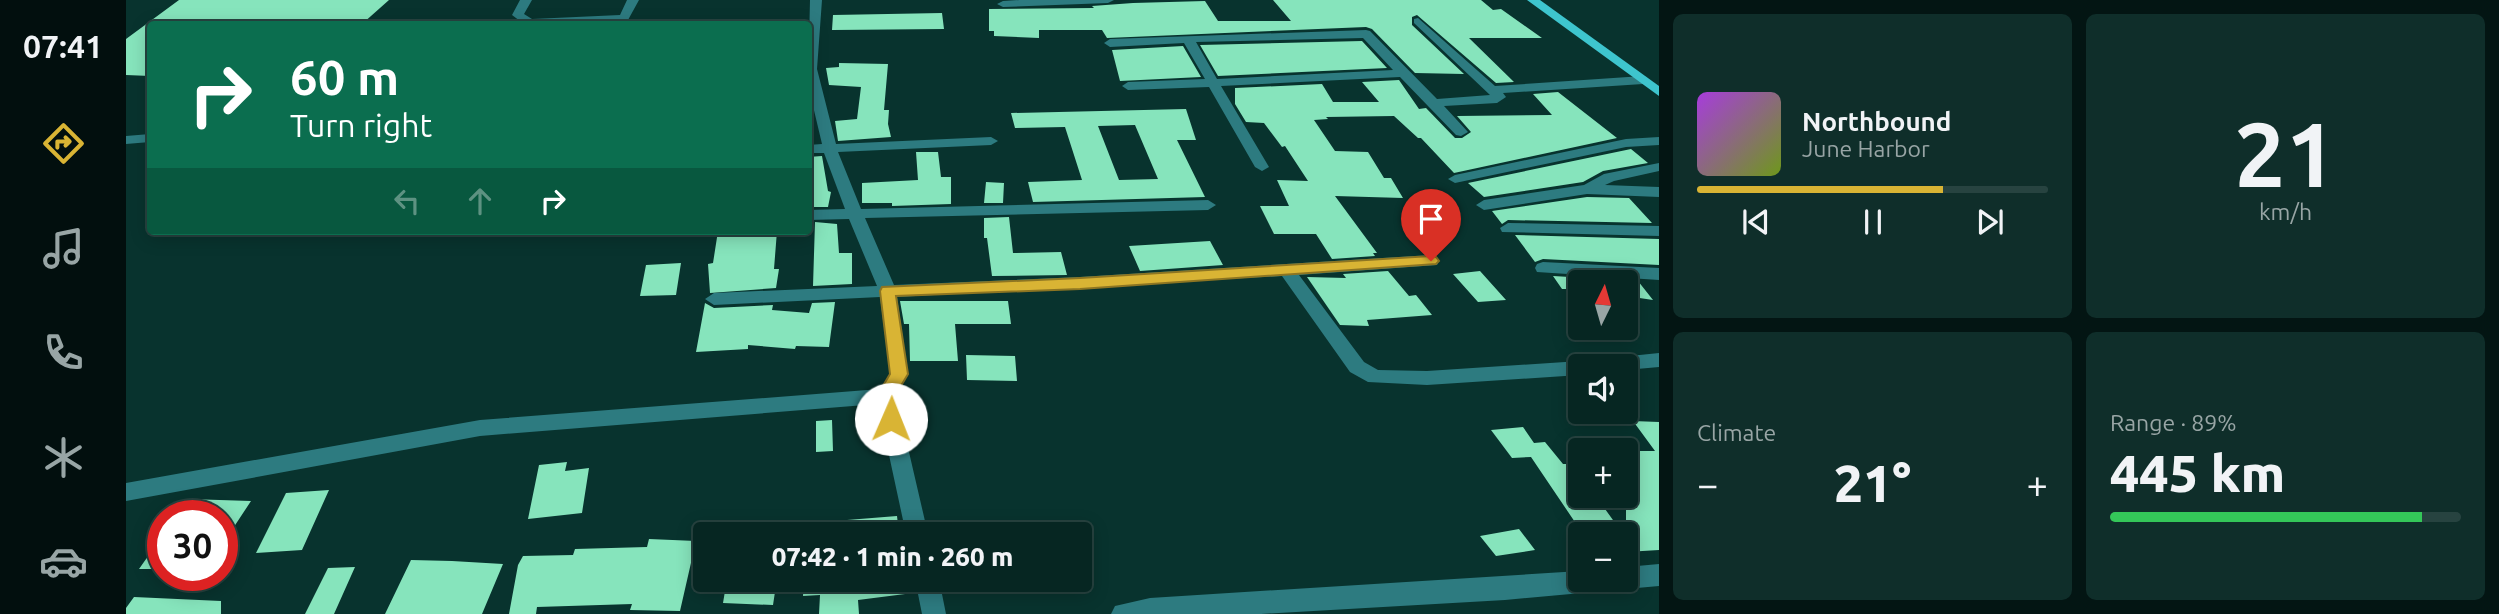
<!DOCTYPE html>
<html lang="en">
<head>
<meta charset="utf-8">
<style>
  :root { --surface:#062622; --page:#0f2e2a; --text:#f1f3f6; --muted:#98a5a5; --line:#274340; --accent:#d9b434 }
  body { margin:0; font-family:Ubuntu,sans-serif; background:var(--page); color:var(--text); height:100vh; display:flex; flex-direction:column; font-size:26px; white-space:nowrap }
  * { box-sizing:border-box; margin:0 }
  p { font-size:23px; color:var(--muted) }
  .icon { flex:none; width:38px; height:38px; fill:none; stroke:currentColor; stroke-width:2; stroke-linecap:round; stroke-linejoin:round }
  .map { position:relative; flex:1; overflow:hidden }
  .panel { display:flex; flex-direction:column; gap:14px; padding:14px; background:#031513; width:840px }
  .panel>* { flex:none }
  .banner { position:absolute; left:21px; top:21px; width:665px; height:214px; border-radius:7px; box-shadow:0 4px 18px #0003,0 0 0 2px var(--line); background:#0b6e4f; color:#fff; overflow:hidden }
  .needle { width:46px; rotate:5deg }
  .tools { position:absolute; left:1442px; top:270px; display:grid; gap:14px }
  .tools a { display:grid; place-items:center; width:70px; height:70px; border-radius:7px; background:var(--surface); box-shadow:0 4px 18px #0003,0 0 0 2px var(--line); font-size:35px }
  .speed { position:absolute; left:21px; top:500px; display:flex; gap:14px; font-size:35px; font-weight:700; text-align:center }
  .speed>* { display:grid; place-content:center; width:91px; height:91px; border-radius:50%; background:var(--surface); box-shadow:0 4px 18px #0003,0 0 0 2px var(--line); line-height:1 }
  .speed .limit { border:10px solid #d22; background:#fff; color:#111 }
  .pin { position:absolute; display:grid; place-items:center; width:60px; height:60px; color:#fff; margin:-72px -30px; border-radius:50% 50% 50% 0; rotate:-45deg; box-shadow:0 0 7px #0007 }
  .pin .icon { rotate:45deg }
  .me { position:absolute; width:77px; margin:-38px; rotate:1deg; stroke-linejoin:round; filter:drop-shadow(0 0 5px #0008) }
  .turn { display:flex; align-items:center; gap:24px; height:147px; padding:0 28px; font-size:32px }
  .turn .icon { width:91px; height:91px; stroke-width:2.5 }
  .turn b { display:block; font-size:49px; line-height:60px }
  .lanes { display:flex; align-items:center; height:66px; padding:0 28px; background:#0003; justify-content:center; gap:35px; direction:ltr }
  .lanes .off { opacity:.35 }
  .big { font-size:52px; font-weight:800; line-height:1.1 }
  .panel .widget { flex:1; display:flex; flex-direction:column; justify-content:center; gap:10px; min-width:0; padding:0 24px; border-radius:10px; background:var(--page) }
  .panel .dial { align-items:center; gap:0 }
  .dial b { font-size:91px; line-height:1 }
  .song { display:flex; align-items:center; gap:21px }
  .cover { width:84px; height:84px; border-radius:10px; background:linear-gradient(135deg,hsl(280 70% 55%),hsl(80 70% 35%)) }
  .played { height:7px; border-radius:4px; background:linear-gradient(90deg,var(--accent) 70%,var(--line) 70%) }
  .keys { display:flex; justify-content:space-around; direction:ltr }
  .heat { display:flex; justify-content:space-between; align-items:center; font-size:38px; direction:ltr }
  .charge { height:10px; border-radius:5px; background:linear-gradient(90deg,#34c759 89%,var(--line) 0) }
  .panel .tiles { flex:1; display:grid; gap:14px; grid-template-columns:repeat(2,1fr) }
  .trip { position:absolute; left:567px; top:522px; width:399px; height:70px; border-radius:7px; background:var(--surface); box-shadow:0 4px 18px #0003,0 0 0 2px var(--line); font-weight:800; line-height:70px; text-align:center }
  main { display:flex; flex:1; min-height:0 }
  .tab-bar { display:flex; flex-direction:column; width:126px; justify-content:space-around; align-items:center; background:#020f0e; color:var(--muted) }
  .tab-bar .icon { width:49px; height:49px }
  .tab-bar .on { color:var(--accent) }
  .tab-bar b { font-size:32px; color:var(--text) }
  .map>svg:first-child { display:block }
  .building { fill:#86e4bc; fill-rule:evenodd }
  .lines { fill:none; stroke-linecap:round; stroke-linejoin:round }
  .minor { fill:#2d7b80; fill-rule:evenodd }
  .major { fill:#3ec5ce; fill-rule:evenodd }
  .route { fill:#d9b434; stroke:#8d7522; stroke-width:2 }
</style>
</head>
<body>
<main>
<nav class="tab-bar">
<b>07:41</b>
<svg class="icon on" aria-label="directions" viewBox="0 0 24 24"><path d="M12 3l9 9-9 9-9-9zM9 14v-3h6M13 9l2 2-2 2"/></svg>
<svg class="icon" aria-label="music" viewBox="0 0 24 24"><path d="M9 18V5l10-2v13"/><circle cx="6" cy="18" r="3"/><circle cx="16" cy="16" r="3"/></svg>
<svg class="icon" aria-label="phone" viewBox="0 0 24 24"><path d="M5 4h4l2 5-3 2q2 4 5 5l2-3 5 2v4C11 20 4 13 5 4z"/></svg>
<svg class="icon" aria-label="climate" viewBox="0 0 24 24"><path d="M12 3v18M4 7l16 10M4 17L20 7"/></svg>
<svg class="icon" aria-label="car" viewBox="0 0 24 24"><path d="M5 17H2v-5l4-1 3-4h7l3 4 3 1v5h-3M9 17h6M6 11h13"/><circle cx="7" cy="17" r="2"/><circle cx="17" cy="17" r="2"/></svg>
</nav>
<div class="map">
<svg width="1533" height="614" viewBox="0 0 1533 614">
  <rect width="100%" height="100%" fill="#08332e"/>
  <path class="building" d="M53,0H263L236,24H24V76L0,75V39Z
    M1147,0H1355L1367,10L1375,9L1416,38H1343L1388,82L1370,83L1291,15L1286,17V25L1338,74L1289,73L1246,29L1240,27L981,38L976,30H913V38L868,36V31H863V9L968,8L966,6L1007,3L1079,1L1092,21H1165Z
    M816,13L818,29L706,30L707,15Z
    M1236,41L1261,68L1092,76L1074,45Z
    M1057,46L1075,77L994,81L986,50Z
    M713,63L762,64L758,110H763L762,124L765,137L712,141L709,121L731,119L735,87L703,85L700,68L713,67Z
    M1273,80L1293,109L1300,108L1329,138H1336L1345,132L1331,116L1426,115L1407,94L1432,92L1491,138L1328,173L1295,138H1292L1268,116L1200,117L1202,119L1188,120L1209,151L1242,152L1258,178H1265L1277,198L1209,196L1251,253H1247L1249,256L1206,259L1190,234H1148L1134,206H1163L1151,180L1182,181L1159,146L1156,147L1138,123L1120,122L1109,104V88L1196,84L1207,102H1253L1236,82Z
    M1060,109L1070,140H1051L1079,197L907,202L902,182L956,180L939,127L889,128L885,113ZM1009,125L1032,179L993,180L972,126Z
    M1505,149L1522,163L1477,171L1457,182L1358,197L1342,183Z
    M790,152H812L815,177H825V204L766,206V203H736V183L792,180Z
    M696,156L702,191L705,192L702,207H682V157Z
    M860,182L878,183L877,203H858Z
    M1461,197L1503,198L1526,223L1382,220L1376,224L1366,211Z
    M883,217L887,253L935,252L941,275L866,276L861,238H858V218Z
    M689,222L711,224L713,253H726V284L687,286Z
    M592,231H651L648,269H653L650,288L584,293L582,264L587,263Z
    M1389,235L1533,239V265L1417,259L1409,262Z
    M1084,241L1097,265L1014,271L1003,246Z
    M555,263L550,295L514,296L520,265Z
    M1262,271L1283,296L1290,295L1306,315L1241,320L1243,326L1214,325L1181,277L1220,278L1217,274Z
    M1354,271L1380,300L1352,302L1327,274Z
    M1427,276L1512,281L1527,300L1500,296V282H1454V289H1436Z
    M774,301H882L885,324H829L832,361H784L783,324H778Z
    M709,302L703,347L670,346L669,349L622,345V349L570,352L579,303L588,308L647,305L646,310L683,313L686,303Z
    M840,355L889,356L891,381L841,380Z
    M706,420L707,451L690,452V421Z
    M1507,421L1533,422V550L1500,552V451H1529Z
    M1397,427L1408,443L1419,442L1437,464H1441L1454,483V495H1469L1497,534H1457L1405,457L1386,458L1365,430Z
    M441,462L439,471L463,468L456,513L402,519L413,465Z
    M203,490L176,550L130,553L160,493Z
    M62,499L125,501L96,545V516H50Z
    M771,516L773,534H697L696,522Z
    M1393,529L1409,550L1370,556L1354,536Z
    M37,535V569H13Z
    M523,539L570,541L554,611L504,610L506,604L411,607L410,614H383L392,565L397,556L447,555L449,549L521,547Z
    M285,560L326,561L377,564L356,614H259Z
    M229,567L208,614H179L202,568Z
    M601,579H651L647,605L597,603Z
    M678,579H785L787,593L732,600L733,614H693L694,595L677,596Z
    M8,597L95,601V614H0V608Z"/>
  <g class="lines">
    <path class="minor" d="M394,0H406L398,14L406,19L494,15L501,0H513L502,20L398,24L386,15Z
      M684,0H696L691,69L710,144L865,137L872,141L865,145L712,152L735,209L1082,200L1090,205L1082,210L739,218L768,285L954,277L1305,255L1311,257L1313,261L1311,265L1173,275L1238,362L1252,370L1301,371L1454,361L1462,366H1454V375L1301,385L1242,382L1224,372L1156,276L771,297L782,374L770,396L802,534H780L752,404L354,436L0,501V483L354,420L754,389L764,374L754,297L588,305L579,299L588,293L751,286L723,219L682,220V210L719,209L698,153H682V145L696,144L682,85Z
      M894,0H988L982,3L877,7L871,4L877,1Z
      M1292,18L1369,86L1517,76L1523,80L1517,84L1377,93L1380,97L1371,103L1318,106L1342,132L1335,136L1330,135L1274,77L1095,86L1143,167L1136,171L1129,167L1083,87L1002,90L996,86L1002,82L1079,79L1058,43L984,47L978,43L984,39L1240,30L1244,31L1311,99L1364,95L1288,23V19ZM1237,38L1267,70L1091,79L1070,42Z
      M24,134V142L0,144V136Z
      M1533,137V145L1500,147L1329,183L1322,179L1329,175L1500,139Z
      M1533,163V171L1488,181L1479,185L1533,187V197L1461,194L1358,210L1350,205L1358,200L1458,185L1478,174Z
      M1382,223L1533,226V236L1376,232L1374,228Z
      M1417,262L1533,268V280L1411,272L1409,268L1411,264Z
      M1533,353V367L1500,370V366H1466L1468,361L1475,359Z
      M1533,564V586L1379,600L1135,614H985L989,606L1024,598L1454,571V579H1500V567Z
      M789,579H813L820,614H796Z"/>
    <path class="major" d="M1401,0H1414L1533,86V96Z"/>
  </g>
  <path class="route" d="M1305,256L1310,257L1313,261L1310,264L954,289L770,296L782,374L769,396L774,419L772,424L765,426L759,424L751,396L764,374L754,291L756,287L954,278Z"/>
</svg>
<div class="tools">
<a><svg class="needle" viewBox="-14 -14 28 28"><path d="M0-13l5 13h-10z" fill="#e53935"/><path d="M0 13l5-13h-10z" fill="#98a5a5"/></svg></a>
<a><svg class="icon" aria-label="sound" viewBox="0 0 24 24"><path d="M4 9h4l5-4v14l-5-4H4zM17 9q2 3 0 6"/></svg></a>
<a>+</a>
<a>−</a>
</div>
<div class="speed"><div class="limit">30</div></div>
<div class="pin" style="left:1305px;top:261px;background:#d93025"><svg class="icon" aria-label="arrive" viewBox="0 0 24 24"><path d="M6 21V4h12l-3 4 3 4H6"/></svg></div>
<svg class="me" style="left:765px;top:419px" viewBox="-20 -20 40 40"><circle r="19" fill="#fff"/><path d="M0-13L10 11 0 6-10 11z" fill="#d9b434"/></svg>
<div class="trip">07:42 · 1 min · 260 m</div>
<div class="banner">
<div class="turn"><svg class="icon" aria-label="right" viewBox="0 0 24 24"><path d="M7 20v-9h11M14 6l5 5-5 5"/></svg><div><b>60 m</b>Turn right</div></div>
<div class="lanes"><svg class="icon off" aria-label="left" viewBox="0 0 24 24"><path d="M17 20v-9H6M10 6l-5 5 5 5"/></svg><svg class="icon off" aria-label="ahead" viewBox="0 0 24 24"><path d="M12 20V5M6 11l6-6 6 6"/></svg><svg class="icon" aria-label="right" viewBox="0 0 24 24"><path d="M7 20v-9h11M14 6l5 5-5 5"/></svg></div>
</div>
</div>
<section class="panel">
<div class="tiles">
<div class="widget">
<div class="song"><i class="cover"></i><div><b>Northbound</b><p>June Harbor</p></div></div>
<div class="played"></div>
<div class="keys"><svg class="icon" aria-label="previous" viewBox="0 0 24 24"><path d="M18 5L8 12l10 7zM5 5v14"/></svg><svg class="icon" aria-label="pause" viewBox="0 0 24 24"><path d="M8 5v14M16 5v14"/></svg><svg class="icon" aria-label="next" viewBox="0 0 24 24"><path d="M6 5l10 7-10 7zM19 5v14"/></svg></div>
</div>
<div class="widget dial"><b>21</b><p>km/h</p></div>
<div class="widget"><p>Climate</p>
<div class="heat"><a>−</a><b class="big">21°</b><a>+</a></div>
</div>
<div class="widget"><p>Range · 89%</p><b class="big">445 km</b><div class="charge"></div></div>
</div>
</section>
</main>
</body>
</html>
